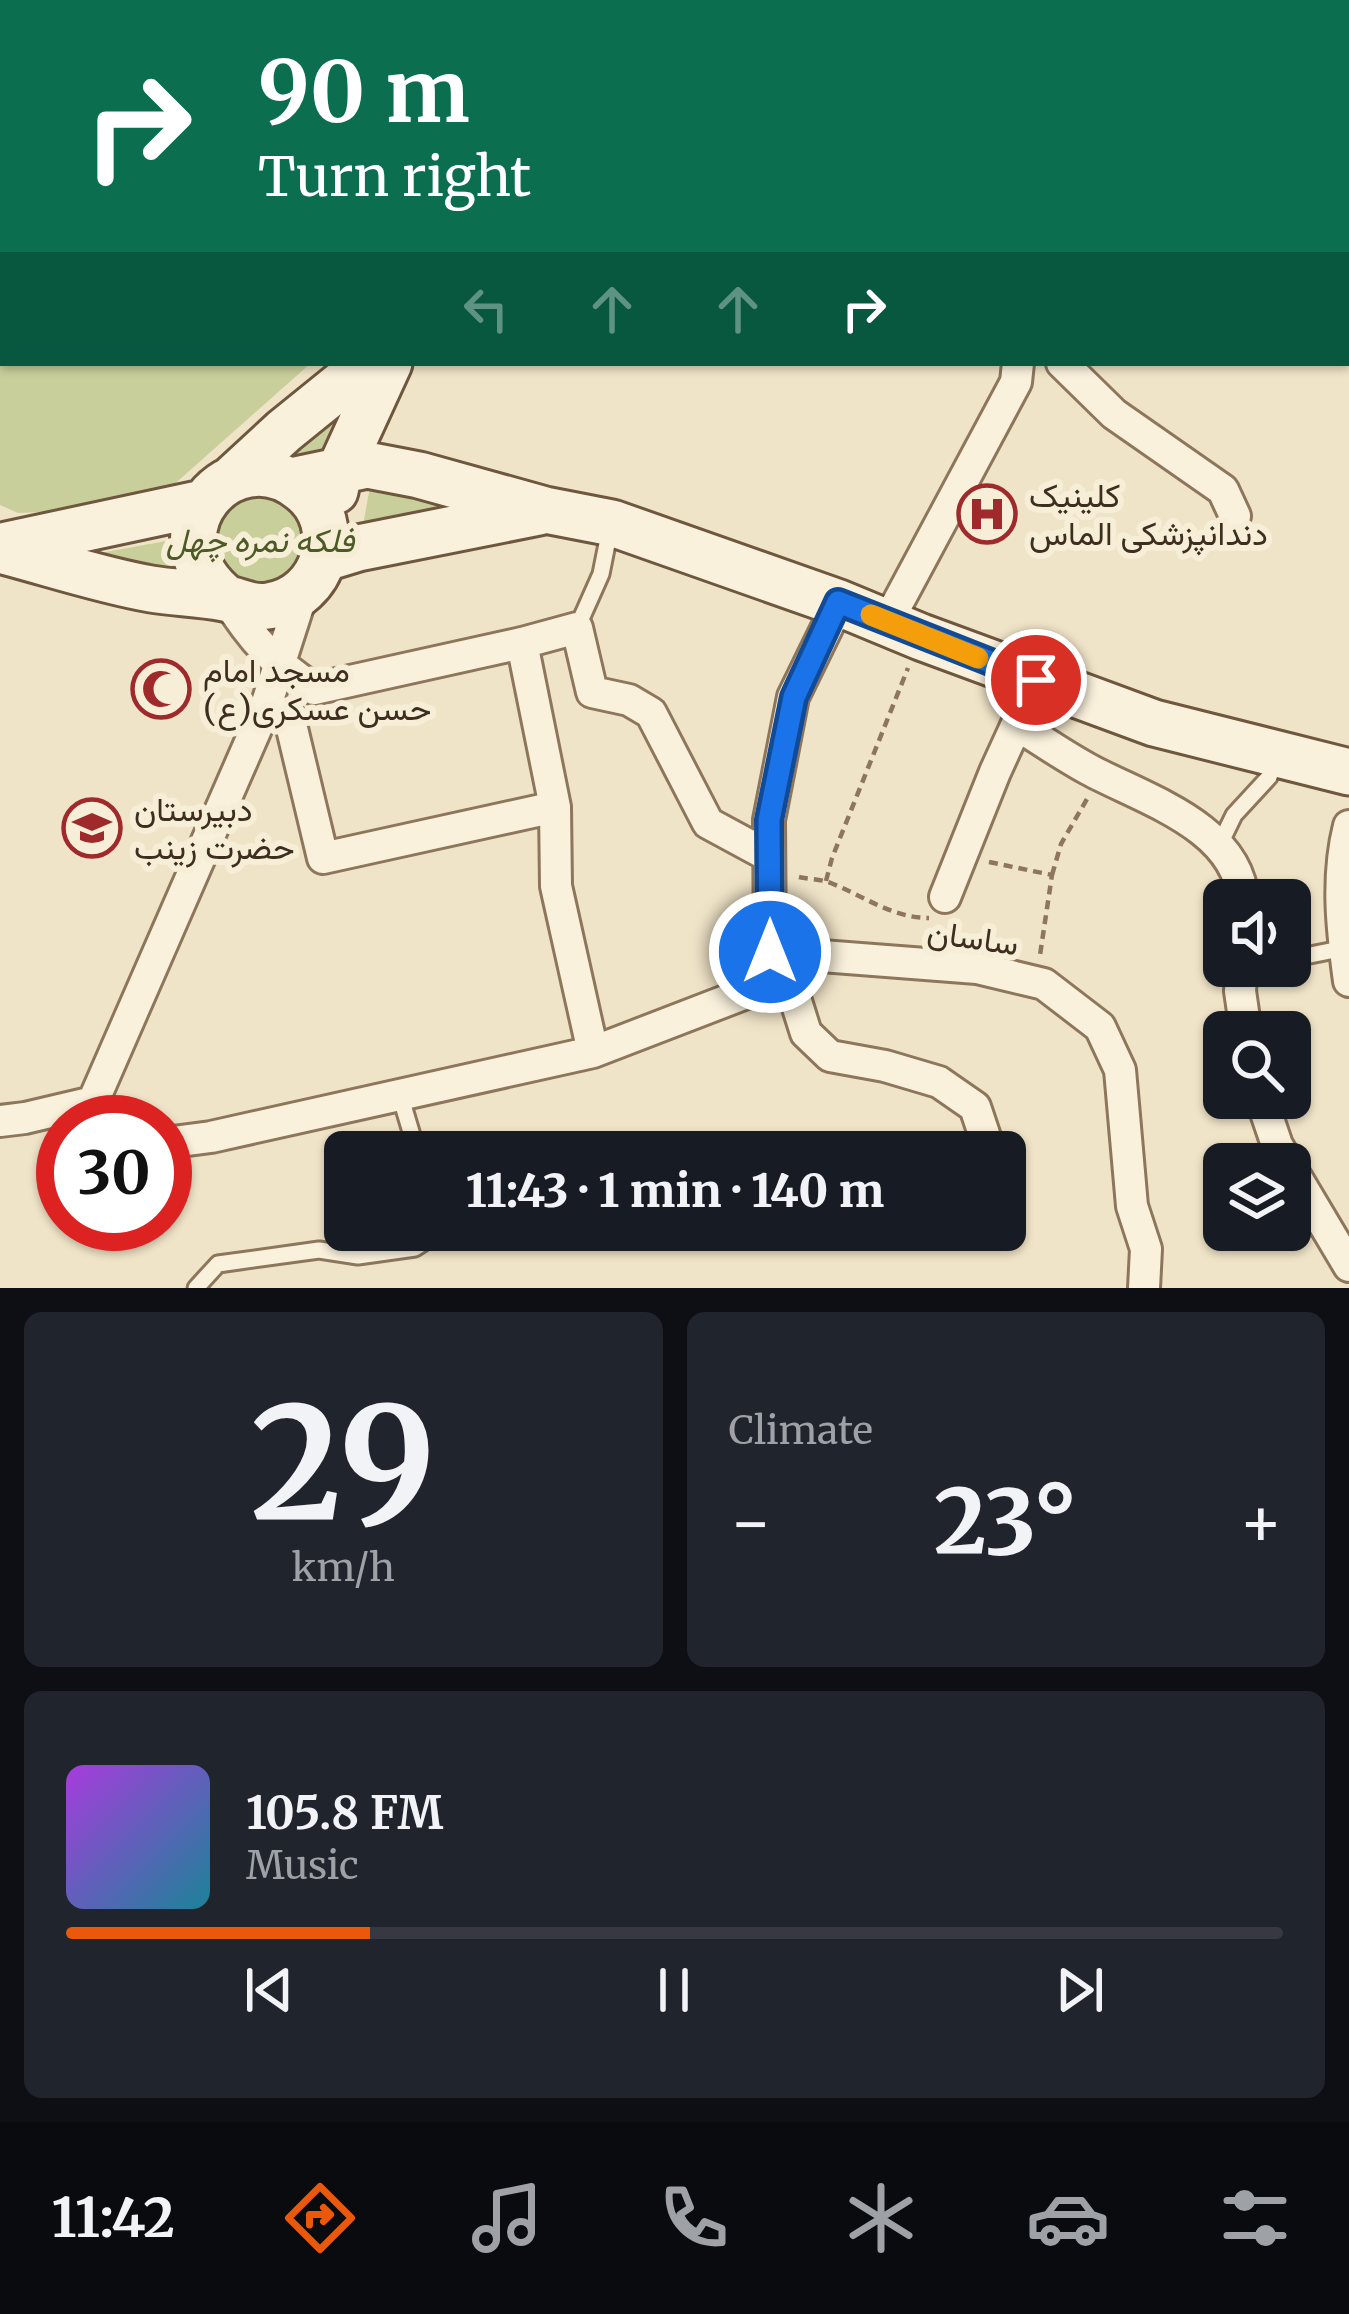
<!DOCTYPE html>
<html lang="en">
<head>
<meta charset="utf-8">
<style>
  :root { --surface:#171b24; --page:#20242c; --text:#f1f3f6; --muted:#9ea1a6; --line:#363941; --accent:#ea580c }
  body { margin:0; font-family:Merriweather,Vazirmatn,serif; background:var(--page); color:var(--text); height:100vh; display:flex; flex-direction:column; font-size:45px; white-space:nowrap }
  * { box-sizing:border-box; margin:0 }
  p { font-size:39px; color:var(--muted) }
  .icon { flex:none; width:66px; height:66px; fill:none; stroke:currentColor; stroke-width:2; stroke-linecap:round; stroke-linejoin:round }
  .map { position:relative; height:1288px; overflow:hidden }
  .sheet { display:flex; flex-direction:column; gap:24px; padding:24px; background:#0d0f14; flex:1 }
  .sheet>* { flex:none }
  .hud { position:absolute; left:0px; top:0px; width:1350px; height:366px; box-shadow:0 3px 9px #0004; background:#0b6e4f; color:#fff; overflow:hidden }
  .buttons { position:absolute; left:1203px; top:879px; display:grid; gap:24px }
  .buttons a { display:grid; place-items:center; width:108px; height:108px; border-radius:18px; background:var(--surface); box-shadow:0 3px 9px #0004; font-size:60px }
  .speed { position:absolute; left:36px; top:1095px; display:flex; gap:24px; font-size:60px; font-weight:700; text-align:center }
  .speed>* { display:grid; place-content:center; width:156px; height:156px; border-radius:50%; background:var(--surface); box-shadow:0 3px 9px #0004; line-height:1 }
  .speed .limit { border:18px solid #d22; background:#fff; color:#111 }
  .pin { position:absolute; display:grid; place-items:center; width:102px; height:102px; color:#fff; margin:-51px; border:6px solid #fff; border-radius:50%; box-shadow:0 3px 12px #0007 }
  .me { position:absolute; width:132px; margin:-66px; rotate:0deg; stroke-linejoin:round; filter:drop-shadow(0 0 9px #0008) }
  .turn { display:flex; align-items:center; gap:42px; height:252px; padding:0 60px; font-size:54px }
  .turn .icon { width:156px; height:156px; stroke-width:2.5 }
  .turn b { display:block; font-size:84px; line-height:102px }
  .lanes { display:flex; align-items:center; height:114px; padding:0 60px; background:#0003; justify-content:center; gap:60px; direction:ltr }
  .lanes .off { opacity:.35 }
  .big { font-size:90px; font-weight:800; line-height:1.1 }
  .sheet .widget { flex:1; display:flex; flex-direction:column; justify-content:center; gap:18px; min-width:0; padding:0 42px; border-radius:18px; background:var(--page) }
  .sheet .dial { align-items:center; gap:0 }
  .dial b { font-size:156px; line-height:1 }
  .song { display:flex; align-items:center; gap:36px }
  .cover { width:144px; height:144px; border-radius:18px; background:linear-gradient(135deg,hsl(280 70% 55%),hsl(190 70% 35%)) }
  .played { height:12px; border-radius:6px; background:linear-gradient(90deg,var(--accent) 25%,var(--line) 25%) }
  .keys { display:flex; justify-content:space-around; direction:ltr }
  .heat { display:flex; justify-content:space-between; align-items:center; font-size:66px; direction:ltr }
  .sheet .tiles { flex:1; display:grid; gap:24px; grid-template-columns:1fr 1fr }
  .widget:last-child { grid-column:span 2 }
  .trip { position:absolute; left:324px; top:1131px; width:702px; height:120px; border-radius:18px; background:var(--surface); box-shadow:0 3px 9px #0004; font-weight:800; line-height:120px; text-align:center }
  .tabs { display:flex; height:192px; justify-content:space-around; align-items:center; background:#090b0e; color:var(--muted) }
  .tabs .icon { width:84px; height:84px }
  .tabs .active { color:var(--accent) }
  .tabs b { font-size:54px; color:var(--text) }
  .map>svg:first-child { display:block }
  .green { fill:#c9cf9b }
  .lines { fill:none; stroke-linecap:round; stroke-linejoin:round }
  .lane-casing { stroke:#8d765c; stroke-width:21 }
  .street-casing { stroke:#8d765c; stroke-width:36 }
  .secondary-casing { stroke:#6f573f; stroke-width:51 }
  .primary-casing { stroke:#5b4430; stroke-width:54 }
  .path { stroke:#8d765c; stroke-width:4.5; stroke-dasharray:9 6; stroke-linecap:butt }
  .lane { stroke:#faf1dc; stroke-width:15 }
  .street { stroke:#faf1dc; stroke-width:30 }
  .secondary { stroke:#faf1dc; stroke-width:45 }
  .primary { stroke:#f3d9a0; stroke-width:48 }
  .route-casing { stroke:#114b97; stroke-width:30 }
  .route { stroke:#1a73e8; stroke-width:21 }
  .slow { stroke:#f59e0b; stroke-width:21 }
  .labels { text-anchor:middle; stroke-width:12; stroke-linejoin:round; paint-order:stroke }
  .poi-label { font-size:33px; fill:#3d2e20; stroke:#f7eed8; text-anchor:start }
  .park-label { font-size:33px; font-style:italic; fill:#4d5a26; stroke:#f7eed8 }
  .street-label { font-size:33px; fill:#3d2e20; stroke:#f7eed8 }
</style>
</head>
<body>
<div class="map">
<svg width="1349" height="1288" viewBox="0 0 1349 1288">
  <rect width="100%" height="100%" fill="#f0e4c8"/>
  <path class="green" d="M0,0H485V3H3V363H311L170,488L67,511L18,513L0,505Z
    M351,396L317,466L289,446Z
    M370,487L466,504L363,525Z
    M237,488L305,505L306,574L238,592L204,531Z
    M177,539L180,581L78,557Z"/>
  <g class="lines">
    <defs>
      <path id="lane" d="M577,628L601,574L610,529
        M1220,844L1234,815L1269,777L1276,757
        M1290,959L1345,948
        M400,1095L417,1152
        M196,1288L218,1264L319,1250L358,1256L415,1248L437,1234V1230"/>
      <path id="street" d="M1347,0L1349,16
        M1347,138L1349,106
        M1062,363L1114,414L1223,490L1235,516
        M226,598C253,641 272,661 314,689L522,643L577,628L592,692L629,700L651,713L708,823L769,856
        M888,621L1016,382L1018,363
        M522,643L555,807
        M266,706L289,716L323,858L555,807L556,886L593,1052
        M1017,725C1041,740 1064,756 1088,769C1143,799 1238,826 1243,900
        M1349,826C1336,877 1342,930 1349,981
        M945,897L995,772L1037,680
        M770,952L977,968L1044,984L1100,1027L1120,1070L1132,1206L1146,1249L1144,1288
        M794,954L795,998L806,1033L830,1056L885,1066L939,1082L975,1107L990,1152
        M1242,966L1240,991L1246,1032
        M1261,1098L1277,1145L1288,1164
        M93,1102L266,706L303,591
        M0,1121L25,1118L93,1102
        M165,1143L211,1137L593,1052L754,990L770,952L769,820L793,697L839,603
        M1290,1167L1349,1266"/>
      <path id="secondary" d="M232,479L284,431L368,363
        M291,481L367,465L419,475L545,510L612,523L839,603L921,637L1154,723L1349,772
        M335,491L339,472L389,363
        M7,545L203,503
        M0,550C50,563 100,580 151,589C175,593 200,593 224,598C240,601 252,609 268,606C325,599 347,524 301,489C233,435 145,533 226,598
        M325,558L358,548L539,512"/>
      <path id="primary" d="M532,0L534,3
        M724,0L726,3
        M587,3L590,0
        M1347,157L1349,158
        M1347,203H1349"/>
    </defs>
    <use href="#lane" class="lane-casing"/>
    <use href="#street" class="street-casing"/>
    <use href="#secondary" class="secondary-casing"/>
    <use href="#primary" class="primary-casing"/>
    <path class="path" d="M989,862L1052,875L1040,955
      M1052,875L1061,844L1087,799
      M799,877C808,879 819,879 828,882C863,895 891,918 929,918
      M826,881L832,858L908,668"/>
    <use href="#lane" class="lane"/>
    <use href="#street" class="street"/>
    <use href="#secondary" class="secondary"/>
    <use href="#primary" class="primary"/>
  </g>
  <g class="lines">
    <defs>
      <path id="route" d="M770,952L769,820L794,697L838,602L1036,680"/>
    </defs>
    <use href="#route" class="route-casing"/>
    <use href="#route" class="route"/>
    <path class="slow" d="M871,615L978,658"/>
  </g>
  <defs>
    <symbol id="hospital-ring" viewBox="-11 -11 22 22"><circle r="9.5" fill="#f7eed8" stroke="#9e2a2b" stroke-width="1.5"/><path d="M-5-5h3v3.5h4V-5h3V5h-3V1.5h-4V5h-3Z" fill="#9e2a2b"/></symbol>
    <symbol id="mosque-ring" viewBox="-11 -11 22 22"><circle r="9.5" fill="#f7eed8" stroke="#9e2a2b" stroke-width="1.5"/><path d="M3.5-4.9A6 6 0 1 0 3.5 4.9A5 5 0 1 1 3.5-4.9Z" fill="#9e2a2b"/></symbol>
    <symbol id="school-ring" viewBox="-11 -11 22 22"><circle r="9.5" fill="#f7eed8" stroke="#9e2a2b" stroke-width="1.5"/><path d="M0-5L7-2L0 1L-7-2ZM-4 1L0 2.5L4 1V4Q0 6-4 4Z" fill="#9e2a2b"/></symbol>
  </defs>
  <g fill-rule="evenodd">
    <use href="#hospital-ring" x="954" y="481" width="66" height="66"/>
    <use href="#mosque-ring" x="128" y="656" width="66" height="66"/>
    <use href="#school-ring" x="59" y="795" width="66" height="66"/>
  </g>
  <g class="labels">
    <g class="poi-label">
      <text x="1029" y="507">کلینیک<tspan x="1029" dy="38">دندانپزشکی الماس</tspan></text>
      <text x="203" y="682">مسجد امام<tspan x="203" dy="38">حسن عسکری(ع)</tspan></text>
      <text x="134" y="821">دبیرستان<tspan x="134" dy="38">حضرت زینب</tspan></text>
    </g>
    <g class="park-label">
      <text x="260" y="552">فلکه نمره چهل</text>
    </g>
    <g class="street-label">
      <text transform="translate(973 937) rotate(8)" y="12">ساسان</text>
    </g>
  </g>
</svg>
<div class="buttons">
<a><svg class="icon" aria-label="sound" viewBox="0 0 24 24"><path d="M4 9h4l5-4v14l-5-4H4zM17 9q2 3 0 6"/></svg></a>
<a><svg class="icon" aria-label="search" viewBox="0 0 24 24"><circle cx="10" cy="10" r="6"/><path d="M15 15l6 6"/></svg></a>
<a><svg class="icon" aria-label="layers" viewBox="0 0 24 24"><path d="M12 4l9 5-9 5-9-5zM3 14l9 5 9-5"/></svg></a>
</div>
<div class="speed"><div class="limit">30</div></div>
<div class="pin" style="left:1036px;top:680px;background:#d93025"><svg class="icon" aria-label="arrive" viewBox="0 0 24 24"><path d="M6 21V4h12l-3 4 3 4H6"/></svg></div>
<svg class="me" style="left:770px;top:952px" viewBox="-20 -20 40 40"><circle r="17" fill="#1a73e8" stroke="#fff" stroke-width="3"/><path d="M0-11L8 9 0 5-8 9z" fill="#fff"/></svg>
<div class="trip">11:43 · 1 min · 140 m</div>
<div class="hud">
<div class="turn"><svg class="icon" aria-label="right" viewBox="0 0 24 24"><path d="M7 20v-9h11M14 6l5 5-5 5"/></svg><div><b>90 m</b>Turn right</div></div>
<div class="lanes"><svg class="icon off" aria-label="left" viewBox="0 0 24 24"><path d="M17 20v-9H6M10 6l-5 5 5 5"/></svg><svg class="icon off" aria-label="ahead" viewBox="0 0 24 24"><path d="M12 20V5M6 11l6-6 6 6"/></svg><svg class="icon off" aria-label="ahead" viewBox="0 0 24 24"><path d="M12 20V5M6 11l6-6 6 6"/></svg><svg class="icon" aria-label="right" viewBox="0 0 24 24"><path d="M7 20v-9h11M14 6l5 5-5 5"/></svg></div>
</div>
</div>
<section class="sheet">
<div class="tiles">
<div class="widget dial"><b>29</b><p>km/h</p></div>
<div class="widget"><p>Climate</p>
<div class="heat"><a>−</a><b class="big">23°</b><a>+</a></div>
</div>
<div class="widget">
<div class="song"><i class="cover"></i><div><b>105.8 FM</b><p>Music</p></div></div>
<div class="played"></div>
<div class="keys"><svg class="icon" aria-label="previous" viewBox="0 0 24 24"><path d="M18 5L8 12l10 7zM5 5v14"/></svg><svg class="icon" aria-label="pause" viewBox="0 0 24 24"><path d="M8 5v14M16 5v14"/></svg><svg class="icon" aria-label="next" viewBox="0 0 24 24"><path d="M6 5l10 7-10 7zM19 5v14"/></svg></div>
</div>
</div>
</section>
<nav class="tabs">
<b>11:42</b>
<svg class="icon active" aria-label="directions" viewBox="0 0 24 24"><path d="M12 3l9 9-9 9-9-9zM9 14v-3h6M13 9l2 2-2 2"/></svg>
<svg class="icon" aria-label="music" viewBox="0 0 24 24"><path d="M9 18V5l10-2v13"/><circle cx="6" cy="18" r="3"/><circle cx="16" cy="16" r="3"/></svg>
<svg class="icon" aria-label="phone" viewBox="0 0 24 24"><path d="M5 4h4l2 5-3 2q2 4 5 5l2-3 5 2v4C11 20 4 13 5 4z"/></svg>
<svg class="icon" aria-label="climate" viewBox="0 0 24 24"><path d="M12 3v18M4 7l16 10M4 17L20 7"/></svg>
<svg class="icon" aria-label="car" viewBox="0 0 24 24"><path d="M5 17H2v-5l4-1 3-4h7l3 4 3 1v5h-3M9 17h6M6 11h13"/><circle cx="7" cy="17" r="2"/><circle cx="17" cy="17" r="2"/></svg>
<svg class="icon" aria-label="filters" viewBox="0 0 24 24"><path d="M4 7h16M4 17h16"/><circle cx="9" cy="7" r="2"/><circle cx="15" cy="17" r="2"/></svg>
</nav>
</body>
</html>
